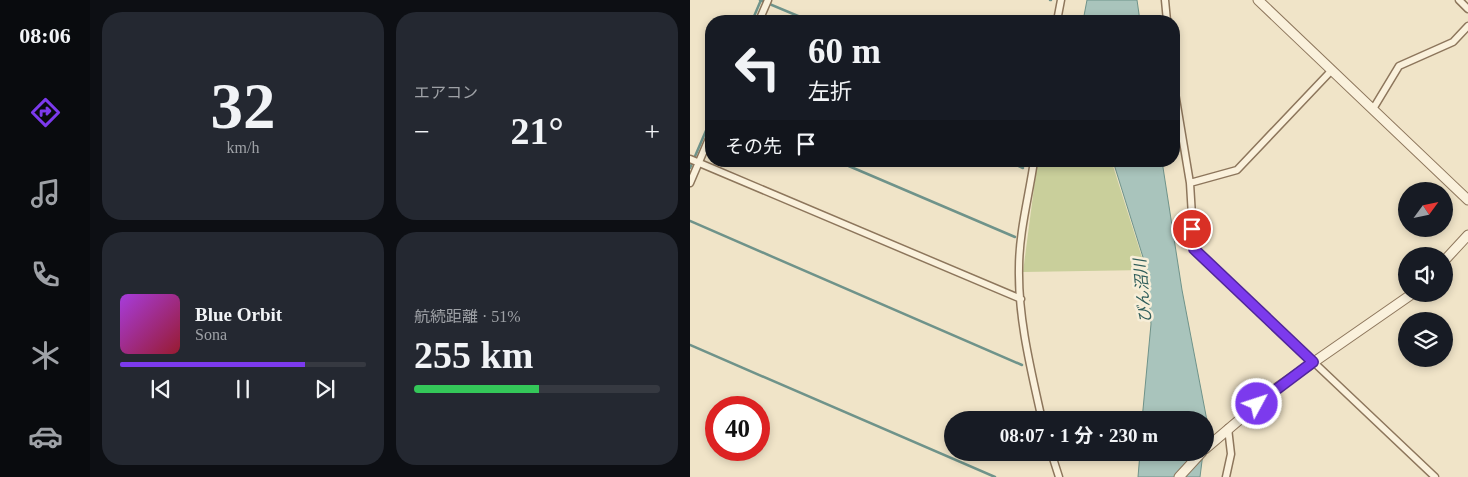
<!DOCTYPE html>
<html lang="ja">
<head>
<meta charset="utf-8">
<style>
  :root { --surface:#171b24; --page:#242831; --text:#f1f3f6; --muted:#9ea1a6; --line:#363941; --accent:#7c3aed }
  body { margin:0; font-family:"Times New Roman","Noto Sans JP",serif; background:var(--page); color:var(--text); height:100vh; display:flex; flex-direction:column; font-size:19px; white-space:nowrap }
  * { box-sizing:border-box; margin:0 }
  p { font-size:16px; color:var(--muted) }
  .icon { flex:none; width:28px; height:28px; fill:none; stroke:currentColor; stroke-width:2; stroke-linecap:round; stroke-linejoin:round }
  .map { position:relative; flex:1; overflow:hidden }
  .side { display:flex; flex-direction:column; gap:12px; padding:12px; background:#0d0f14; width:600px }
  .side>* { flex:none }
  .banner { position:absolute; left:15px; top:15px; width:475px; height:152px; border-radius:20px; box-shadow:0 2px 8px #0003; background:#171b24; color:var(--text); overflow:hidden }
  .needle { width:32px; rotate:57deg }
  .fabs { position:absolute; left:708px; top:182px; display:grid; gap:10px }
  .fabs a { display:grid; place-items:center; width:55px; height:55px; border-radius:50%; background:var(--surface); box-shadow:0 2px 8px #0003; font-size:25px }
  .speed { position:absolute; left:15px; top:396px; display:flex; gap:10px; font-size:25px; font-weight:700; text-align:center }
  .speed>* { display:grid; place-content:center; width:65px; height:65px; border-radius:50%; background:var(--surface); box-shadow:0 2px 8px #0003; line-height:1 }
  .speed .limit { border:8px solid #d22; background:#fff; color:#111 }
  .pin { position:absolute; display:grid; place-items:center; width:42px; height:42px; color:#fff; margin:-21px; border:2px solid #fff; border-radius:50%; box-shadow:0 1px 5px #0007 }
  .me { position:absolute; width:55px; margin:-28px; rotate:50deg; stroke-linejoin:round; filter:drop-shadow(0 0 4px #0008) }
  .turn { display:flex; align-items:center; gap:18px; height:105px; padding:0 20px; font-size:22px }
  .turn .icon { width:65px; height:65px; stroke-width:2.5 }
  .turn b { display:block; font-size:35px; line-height:42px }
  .then { display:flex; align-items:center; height:48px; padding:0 20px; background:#0003; gap:10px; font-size:19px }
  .big { font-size:38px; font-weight:700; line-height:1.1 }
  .side .tile { flex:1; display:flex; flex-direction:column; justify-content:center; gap:8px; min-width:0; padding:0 18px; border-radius:20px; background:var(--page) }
  .side .dial { align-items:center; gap:0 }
  .dial b { font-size:65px; line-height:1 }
  .song { display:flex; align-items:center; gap:15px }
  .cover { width:60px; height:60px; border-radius:8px; background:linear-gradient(135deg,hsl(280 70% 55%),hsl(350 70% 35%)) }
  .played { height:5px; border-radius:2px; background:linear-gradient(90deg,var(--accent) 75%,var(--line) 75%) }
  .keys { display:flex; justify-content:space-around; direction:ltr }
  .heat { display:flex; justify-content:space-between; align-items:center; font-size:28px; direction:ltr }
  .charge { height:8px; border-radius:4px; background:linear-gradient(90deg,#34c759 51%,var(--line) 0) }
  .side .tiles { flex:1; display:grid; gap:12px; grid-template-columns:repeat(2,1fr) }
  .trip { position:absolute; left:254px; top:411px; width:270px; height:50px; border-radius:25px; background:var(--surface); box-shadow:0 2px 8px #0003; font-weight:700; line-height:50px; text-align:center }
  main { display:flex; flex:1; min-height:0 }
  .dock { display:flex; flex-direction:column; width:90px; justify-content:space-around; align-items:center; background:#090b0e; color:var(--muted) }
  .dock .icon { width:35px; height:35px }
  .dock .current { color:var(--accent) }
  .dock b { font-size:22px; color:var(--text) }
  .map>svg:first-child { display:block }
  .green { fill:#c9cf9b }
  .water { fill:#a9c4bc; stroke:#6f938a }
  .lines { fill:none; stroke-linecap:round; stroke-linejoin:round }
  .stream { stroke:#6f938a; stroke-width:2.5 }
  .minor-casing { stroke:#8d765c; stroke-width:9 }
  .tertiary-casing { stroke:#8d765c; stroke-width:11 }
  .minor { stroke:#faf1dc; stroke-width:6 }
  .tertiary { stroke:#faf1dc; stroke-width:9 }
  .route-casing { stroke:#51269a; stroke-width:12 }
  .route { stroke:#7c3aed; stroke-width:9 }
  .labels { text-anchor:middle; stroke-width:5; stroke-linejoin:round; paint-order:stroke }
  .water-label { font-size:16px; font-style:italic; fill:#2f5d5a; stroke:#f7eed8 }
</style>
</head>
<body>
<main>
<nav class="dock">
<b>08:06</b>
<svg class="icon current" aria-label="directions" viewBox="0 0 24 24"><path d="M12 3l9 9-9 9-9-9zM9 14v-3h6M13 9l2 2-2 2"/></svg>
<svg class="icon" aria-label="music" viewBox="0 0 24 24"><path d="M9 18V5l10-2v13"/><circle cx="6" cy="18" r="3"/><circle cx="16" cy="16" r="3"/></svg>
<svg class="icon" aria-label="phone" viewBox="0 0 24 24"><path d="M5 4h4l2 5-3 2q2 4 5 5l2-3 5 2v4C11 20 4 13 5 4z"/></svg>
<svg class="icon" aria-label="climate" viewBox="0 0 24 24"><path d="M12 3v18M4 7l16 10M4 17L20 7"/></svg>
<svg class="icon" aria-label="car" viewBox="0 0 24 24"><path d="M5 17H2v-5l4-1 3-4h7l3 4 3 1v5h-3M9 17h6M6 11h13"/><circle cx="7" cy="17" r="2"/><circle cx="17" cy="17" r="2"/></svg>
</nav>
<section class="side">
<div class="tiles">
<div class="tile dial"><b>32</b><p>km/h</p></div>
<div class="tile"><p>エアコン</p>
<div class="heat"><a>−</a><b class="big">21°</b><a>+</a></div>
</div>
<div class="tile">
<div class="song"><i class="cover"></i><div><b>Blue Orbit</b><p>Sona</p></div></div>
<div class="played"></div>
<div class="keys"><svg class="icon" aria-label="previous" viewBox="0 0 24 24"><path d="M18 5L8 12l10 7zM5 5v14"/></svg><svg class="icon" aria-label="pause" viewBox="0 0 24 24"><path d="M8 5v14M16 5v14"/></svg><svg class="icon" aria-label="next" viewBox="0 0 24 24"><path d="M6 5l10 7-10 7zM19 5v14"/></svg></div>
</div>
<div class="tile"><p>航続距離 · 51%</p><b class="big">255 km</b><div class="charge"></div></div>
</div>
</section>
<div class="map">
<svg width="778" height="477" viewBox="0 0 778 477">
  <rect width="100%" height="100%" fill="#f0e4c8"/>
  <path class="green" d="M347,165L423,166L456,270L333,272Z"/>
  <path class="water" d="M397,0H447L450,21H393Z
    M423,161H472L492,290L518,426L515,442V420H452L461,324L457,270Z
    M450,453H513L510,477H448Z"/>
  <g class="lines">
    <path class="stream" d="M70,0L120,21
      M360,0H361
      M62,21L71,0
      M147,161L325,237
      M317,161L333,168
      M0,168L21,119
      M0,221L332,365
      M0,345L305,477"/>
    <defs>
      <path id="minor" d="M475,0L477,21
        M769,0L778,9
        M69,21L78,0
        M367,21L371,0
        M484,87L500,183L504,249L745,477
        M683,109L709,66L763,42L778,26
        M0,159L331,299
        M344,161C339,196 329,232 329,268C328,319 341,370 352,420
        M0,183L21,134
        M500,183L547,170L641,71
        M361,452L369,477
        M536,477L541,454L538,428"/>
      <path id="tertiary" d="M568,0L778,200
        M754,261L778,235
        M515,449L588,387L722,294
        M489,477L512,452"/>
    </defs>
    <use href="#minor" class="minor-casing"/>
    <use href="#tertiary" class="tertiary-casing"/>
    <use href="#minor" class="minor"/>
    <use href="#tertiary" class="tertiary"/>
  </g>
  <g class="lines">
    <defs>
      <path id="route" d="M502,229L504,249L623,362L567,404"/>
    </defs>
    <use href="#route" class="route-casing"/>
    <use href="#route" class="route"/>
  </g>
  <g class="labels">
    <g class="water-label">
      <text transform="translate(452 291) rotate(-95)" y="6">びん沼川</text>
    </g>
  </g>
</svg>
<div class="fabs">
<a><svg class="needle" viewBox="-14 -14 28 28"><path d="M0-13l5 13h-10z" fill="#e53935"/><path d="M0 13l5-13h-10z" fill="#9ea1a6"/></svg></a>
<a><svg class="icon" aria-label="sound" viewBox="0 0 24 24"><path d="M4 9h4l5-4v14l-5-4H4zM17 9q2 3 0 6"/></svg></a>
<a><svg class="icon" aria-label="layers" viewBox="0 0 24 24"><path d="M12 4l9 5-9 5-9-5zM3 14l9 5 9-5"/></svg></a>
</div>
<div class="speed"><div class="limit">40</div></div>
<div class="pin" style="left:502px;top:229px;background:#d93025"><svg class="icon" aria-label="arrive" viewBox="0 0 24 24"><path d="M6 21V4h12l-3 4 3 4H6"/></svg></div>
<svg class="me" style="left:567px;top:404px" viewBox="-20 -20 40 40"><circle r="17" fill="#7c3aed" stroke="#fff" stroke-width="3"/><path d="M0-11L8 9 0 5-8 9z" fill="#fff"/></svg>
<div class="trip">08:07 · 1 分 · 230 m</div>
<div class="banner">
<div class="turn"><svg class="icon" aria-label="left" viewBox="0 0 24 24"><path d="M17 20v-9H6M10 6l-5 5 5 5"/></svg><div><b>60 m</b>左折</div></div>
<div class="then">その先<svg class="icon" aria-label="arrive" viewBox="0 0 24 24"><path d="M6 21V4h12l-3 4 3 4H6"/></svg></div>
</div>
</div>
</main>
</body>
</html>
